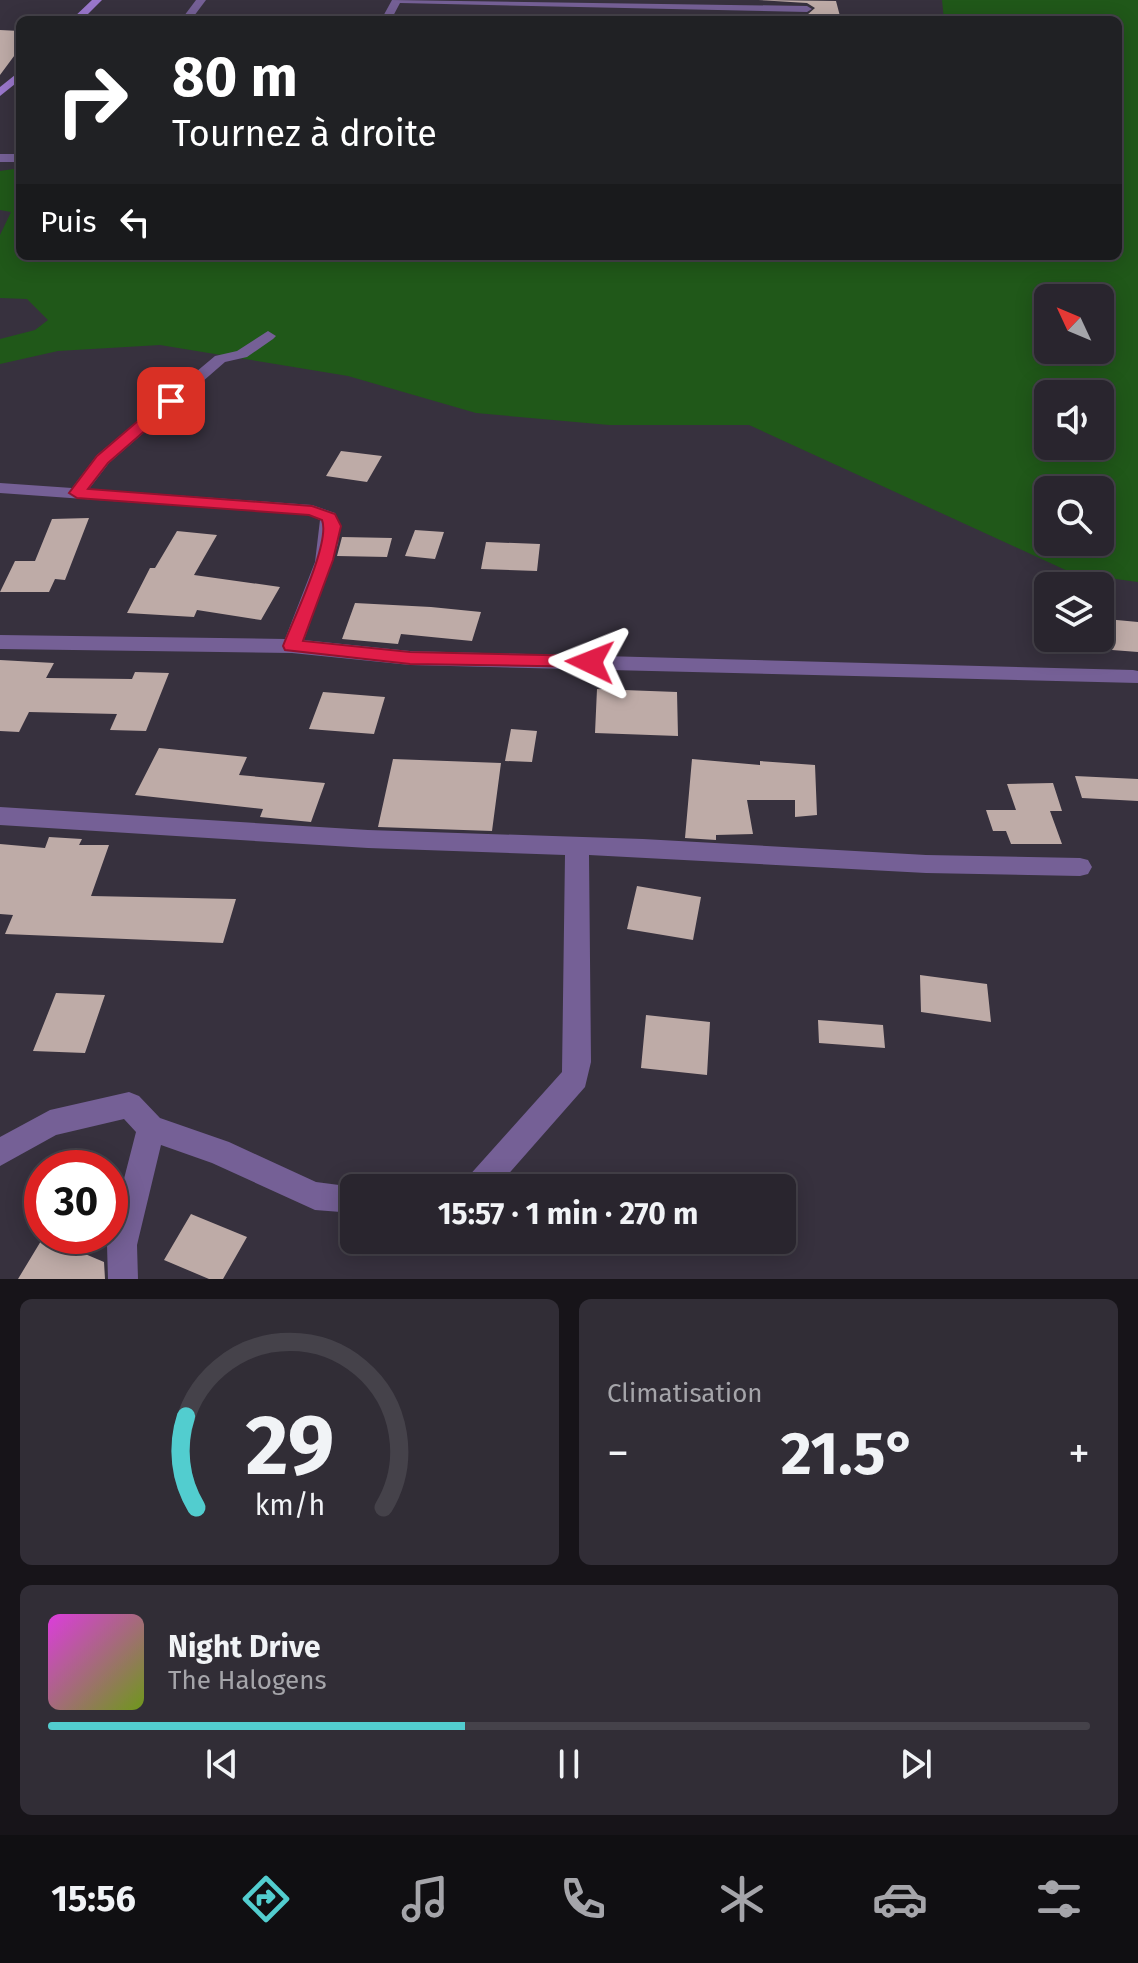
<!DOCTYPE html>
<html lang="fr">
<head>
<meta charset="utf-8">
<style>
  :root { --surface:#29252e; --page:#312d36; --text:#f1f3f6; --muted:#a5a5aa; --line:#45424a; --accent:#52cdcf }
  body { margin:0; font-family:"Fira Sans",sans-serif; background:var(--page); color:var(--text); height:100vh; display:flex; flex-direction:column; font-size:30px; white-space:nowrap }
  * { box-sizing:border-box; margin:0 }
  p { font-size:26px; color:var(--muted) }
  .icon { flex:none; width:44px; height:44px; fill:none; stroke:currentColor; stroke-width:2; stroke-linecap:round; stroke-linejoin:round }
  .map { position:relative; height:1279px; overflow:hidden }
  .side { display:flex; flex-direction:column; gap:20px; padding:20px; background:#171419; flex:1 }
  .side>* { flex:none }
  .hud { position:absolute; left:16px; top:16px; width:1106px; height:244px; border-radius:12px; box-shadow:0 4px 20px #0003,0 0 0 2px var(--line); background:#202124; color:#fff; overflow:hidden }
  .needle { width:52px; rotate:314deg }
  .controls { position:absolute; left:1034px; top:284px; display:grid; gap:16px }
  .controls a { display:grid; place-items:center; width:80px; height:80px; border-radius:12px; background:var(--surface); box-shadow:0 4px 20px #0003,0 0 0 2px var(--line); font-size:40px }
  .speed { position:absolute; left:24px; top:1150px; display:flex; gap:16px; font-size:40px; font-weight:700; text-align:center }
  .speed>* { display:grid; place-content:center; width:104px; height:104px; border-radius:50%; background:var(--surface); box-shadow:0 4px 20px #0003,0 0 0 2px var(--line); line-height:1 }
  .speed .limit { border:12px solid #d22; background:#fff; color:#111 }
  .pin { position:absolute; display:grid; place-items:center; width:68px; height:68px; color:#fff; margin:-34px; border-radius:16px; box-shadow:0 4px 12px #0006 }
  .me { position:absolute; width:88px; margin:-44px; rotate:272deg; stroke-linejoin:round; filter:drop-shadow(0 0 6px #0008) }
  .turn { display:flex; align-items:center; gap:28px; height:168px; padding:0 24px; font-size:36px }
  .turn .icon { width:104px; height:104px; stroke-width:2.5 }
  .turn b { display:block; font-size:56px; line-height:68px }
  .then { display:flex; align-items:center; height:76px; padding:0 24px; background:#0003; gap:16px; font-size:30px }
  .big { font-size:60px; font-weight:700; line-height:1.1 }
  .side .card { flex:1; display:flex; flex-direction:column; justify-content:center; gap:12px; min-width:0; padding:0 28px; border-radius:12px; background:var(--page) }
  .side .dial { align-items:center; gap:0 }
  .dial svg { height:208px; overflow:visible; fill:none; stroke:var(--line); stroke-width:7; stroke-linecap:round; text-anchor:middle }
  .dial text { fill:var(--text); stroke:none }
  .song { display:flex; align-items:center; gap:24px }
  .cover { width:96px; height:96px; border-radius:12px; background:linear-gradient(135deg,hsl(300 70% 55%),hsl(80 70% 35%)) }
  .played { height:8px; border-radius:4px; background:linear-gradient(90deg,var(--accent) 40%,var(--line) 40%) }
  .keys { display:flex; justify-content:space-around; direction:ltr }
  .heat { display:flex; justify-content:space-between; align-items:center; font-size:44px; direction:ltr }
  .side .tiles { flex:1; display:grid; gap:20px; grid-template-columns:1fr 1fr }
  .card:last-child { grid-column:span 2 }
  .trip { position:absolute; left:340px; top:1174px; width:456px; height:80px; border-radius:12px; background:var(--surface); box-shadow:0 4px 20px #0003,0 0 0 2px var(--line); font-weight:700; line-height:80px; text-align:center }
  .tabs { display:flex; height:128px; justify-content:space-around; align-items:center; background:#100f12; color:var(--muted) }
  .tabs .icon { width:56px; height:56px }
  .tabs .active { color:var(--accent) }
  .tabs b { font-size:36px; color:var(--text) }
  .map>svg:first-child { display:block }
  .green { fill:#205819; fill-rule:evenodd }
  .building { fill:#beaba7 }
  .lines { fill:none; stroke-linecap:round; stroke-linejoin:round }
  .street { fill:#756096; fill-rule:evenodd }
  .secondary { fill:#9a77cc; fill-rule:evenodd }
  .route { fill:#e11d48; stroke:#92132f; stroke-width:2 }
</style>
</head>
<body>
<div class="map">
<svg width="1138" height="1279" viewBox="0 0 1138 1279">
  <rect width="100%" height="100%" fill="#37313e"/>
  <path class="green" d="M942,0H1138V582L1072,573L749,425H609L476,413L348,376L160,345L58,351L0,364V339L35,330L48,320L27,299L0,298V235L11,212L0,210V171L20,168V256H1118V20H944ZM1048,298H1100V350H1048ZM1048,394H1100V446H1048ZM1048,490H1100V542H1048Z"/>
  <path class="building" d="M758,0L836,1L841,20H764L762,14L807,15L815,8L807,3Z
    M0,30L20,31V48L0,75Z
    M341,451L382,456L367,482L326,476Z
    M89,518L65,580L55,579L49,592H0L15,561H35L52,519Z
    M415,530L444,532L435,559L405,556Z
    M177,531L217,535L194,575L280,587L261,620L197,610L194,617L127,613L150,568H155Z
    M342,537L392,538L387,557L337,556Z
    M486,542L540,544L537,571L481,569Z
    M355,603L431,607L481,612L472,641L401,634L398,644L342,639Z
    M1106,619L1138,622V652L1112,650Z
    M0,660L54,663L46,678L132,679L135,672L169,673L146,731L110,730L117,714L29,712L19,732L0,731Z
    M597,689L677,692L678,736L595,733Z
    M323,692L385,697L374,734L309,729Z
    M511,729L537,731L532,762L505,761Z
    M159,748L247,757L239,775L325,783L311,822L260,817L263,809L135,795Z
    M393,759L501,763L492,831L378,827Z
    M692,759L760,765V761L815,765L817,815L795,817V800H747L753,834L716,835V840L685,838Z
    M1075,776L1138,779V801L1082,798Z
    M1053,783L1062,811H1050L1062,844H1011L1006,831H993L986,810H1016L1007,784Z
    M49,837L82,839L79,845H109L91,896L236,899L223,943L5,934L13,915L0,914V844L45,848Z
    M637,886L701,897L693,940L627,929Z
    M920,975L987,984L991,1022L921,1012Z
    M56,993L105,995L85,1053L33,1051Z
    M646,1015L710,1022L707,1075L641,1068Z
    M818,1020L883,1025L885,1048L819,1043Z
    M191,1214L247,1237L223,1279H209L164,1260Z
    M44,1236H78L71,1248L104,1262L105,1279H18Z"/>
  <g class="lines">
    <path class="street" d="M196,0H206L191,20H181Z
      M392,0L807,6L812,9L807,12L400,3L391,20H381Z
      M0,154H20V162H0Z
      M268,331L276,336L273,339L247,357L225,362L109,463L89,489L312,505L335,513L340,529L338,544L304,640L410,651L1133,670L1138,671V683L410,665L292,653L0,649V635L285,639L315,562L320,520L309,515L0,493V483L72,488L97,455L215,356L237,351Z
      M0,807L368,830L643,839L926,855L1080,858L1088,860L1092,867L1088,874L1080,876L926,873L589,855L591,1062L585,1087L496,1188H462L467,1178L562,1072L565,855L368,848L0,825Z
      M129,1092L139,1096L160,1118L229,1142L316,1182L362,1188H354V1213L315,1210L212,1163L161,1145L137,1245L138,1279H108L107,1245L136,1132L124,1119L56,1135L0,1166V1137L50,1110Z"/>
    <path class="secondary" d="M92,0H102L82,20H71Z
      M20,71V80L0,96V87Z"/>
  </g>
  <path class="route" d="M166,397L179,401L108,463L88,489L312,506L335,514L341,526L333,560L303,641L410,652L590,656L599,662L597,667L410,664L285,650L283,646C292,622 331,542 322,520L309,515L77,498L69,493L97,456Z"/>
</svg>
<div class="controls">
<a><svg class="needle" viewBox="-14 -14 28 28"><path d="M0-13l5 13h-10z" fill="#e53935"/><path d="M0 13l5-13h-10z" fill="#a5a5aa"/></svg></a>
<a><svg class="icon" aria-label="sound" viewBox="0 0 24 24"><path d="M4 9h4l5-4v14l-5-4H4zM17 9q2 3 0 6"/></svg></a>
<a><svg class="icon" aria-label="search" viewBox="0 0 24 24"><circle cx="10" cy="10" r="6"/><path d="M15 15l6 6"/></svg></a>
<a><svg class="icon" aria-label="layers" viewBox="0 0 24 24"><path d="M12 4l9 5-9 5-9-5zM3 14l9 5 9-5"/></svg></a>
</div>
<div class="speed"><div class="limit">30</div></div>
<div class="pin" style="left:171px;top:401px;background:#d93025"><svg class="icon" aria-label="arrive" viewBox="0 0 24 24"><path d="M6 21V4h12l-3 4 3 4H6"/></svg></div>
<svg class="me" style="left:590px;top:662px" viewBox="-20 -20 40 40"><path d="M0-17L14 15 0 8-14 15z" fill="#e11d48" stroke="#fff" stroke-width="4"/></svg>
<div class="trip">15:57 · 1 min · 270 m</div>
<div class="hud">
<div class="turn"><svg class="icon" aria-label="right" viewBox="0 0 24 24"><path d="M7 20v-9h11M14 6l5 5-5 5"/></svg><div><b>80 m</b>Tournez à droite</div></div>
<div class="then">Puis<svg class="icon" aria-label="left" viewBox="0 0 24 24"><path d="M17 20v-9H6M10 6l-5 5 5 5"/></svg></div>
</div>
</div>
<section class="side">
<div class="tiles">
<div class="card dial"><svg viewBox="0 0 100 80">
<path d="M14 69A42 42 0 1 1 86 69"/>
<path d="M14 69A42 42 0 0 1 10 34" stroke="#52cdcf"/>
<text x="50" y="56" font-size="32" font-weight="700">29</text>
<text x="50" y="72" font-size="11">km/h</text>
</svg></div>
<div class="card"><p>Climatisation</p>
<div class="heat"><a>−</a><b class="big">21.5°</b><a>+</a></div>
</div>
<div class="card">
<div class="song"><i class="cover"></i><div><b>Night Drive</b><p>The Halogens</p></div></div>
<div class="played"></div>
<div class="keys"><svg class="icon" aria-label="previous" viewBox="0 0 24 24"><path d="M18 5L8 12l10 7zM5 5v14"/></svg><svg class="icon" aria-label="pause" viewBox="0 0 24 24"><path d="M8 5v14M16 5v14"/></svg><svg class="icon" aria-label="next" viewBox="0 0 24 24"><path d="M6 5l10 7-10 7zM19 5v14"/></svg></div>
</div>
</div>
</section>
<nav class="tabs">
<b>15:56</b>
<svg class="icon active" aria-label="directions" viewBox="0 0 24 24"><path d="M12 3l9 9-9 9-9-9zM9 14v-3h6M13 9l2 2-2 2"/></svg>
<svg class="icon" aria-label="music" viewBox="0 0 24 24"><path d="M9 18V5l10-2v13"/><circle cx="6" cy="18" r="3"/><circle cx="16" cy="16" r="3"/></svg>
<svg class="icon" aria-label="phone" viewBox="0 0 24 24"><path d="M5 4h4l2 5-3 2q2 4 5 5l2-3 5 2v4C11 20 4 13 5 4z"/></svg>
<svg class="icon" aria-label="climate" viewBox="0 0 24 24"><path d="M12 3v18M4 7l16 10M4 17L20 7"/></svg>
<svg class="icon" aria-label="car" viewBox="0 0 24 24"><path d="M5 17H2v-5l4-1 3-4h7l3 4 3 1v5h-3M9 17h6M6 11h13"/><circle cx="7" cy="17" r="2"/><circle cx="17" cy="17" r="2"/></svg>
<svg class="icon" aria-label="filters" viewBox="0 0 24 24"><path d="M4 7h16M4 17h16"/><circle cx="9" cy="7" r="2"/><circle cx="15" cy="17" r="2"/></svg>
</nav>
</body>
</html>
